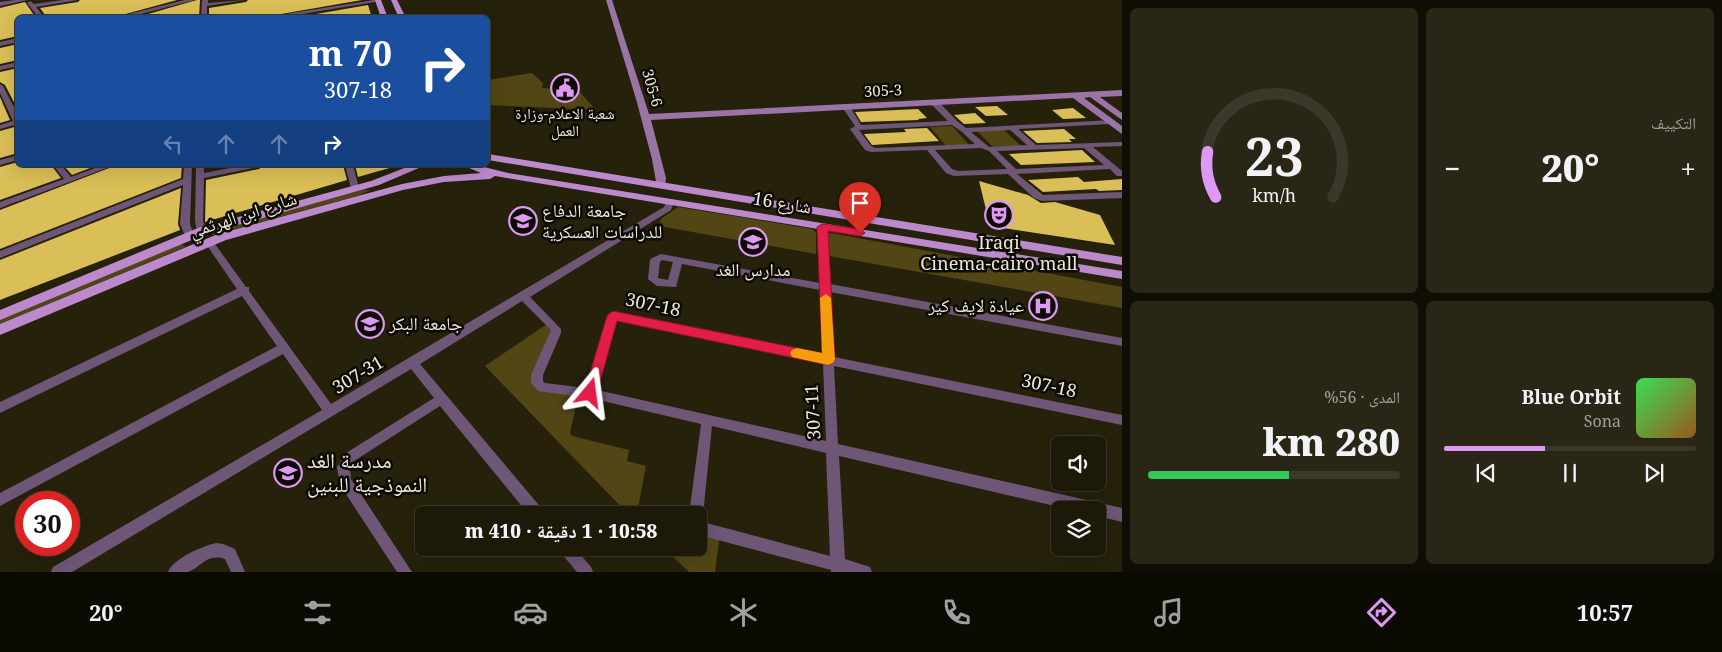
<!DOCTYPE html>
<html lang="ar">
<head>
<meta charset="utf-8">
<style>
  :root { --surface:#1c1908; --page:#292616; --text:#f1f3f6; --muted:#a0a09c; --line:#3a3829; --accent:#dd99f3 }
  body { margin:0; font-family:"Noto Serif","Noto Naskh Arabic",serif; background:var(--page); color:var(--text); direction:rtl; height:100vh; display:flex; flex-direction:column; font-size:19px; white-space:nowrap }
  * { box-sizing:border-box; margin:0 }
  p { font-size:16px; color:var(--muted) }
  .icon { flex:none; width:28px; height:28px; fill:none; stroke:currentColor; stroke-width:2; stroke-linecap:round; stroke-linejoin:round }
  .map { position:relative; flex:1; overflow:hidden; direction:ltr }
  .details { display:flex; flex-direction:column; gap:8px; padding:8px; background:#0f0e04; width:600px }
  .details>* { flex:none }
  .hud { position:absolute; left:15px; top:15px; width:475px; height:152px; border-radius:8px; box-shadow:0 5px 20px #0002,0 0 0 1px var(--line); direction:rtl; background:#1a4fa0; color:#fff; overflow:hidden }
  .fabs { position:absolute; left:1051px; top:436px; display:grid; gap:10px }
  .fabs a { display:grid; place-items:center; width:55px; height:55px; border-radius:8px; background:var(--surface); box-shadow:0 5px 20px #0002,0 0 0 1px var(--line); font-size:25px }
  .speed { position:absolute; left:15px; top:491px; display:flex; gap:10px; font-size:25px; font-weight:700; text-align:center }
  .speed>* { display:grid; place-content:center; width:65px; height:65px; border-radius:50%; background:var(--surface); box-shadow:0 5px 20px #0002,0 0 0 1px var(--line); line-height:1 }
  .speed .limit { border:8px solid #d22; background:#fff; color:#111 }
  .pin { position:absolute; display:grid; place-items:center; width:42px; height:42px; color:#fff; margin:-51px -21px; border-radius:50% 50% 50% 0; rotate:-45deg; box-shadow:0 0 5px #0007 }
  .pin .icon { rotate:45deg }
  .me { position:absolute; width:55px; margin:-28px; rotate:16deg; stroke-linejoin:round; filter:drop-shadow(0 0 4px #0008) }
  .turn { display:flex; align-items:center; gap:18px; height:105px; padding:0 15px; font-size:22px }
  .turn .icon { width:65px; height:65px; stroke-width:2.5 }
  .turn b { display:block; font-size:35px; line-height:42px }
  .lanes { display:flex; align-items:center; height:48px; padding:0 15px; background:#0003; justify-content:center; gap:25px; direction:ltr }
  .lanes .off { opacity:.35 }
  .big { font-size:38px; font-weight:800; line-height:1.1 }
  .details .tile { flex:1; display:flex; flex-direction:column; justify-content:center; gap:8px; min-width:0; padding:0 18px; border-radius:8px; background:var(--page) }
  .details .dial { align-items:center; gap:0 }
  .dial svg { height:130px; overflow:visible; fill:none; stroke:var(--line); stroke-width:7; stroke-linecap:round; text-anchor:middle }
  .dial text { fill:var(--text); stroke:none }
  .song { display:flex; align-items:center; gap:15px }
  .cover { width:60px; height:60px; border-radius:8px; background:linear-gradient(135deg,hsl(130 70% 55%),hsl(30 70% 35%)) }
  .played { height:5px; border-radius:2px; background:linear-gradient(90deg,var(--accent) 40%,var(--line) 40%) }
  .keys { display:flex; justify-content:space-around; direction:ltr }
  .heat { display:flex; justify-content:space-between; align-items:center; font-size:28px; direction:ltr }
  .charge { height:8px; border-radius:4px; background:linear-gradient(90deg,#34c759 56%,var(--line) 0) }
  .details .tiles { flex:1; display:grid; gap:8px; grid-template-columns:repeat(2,1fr) }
  .trip { position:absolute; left:415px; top:506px; width:292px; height:50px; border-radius:8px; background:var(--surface); box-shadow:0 5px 20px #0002,0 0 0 1px var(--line); font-weight:800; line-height:50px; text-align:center; direction:rtl }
  .tab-bar { display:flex; height:80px; justify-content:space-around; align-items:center; background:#0b0a03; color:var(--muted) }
  .tab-bar .icon { width:35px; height:35px }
  .tab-bar .current { color:var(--accent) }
  .tab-bar b { font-size:22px; color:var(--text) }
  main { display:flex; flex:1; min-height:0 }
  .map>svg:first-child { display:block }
  .green { fill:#524615 }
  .building { fill:#dabe57 }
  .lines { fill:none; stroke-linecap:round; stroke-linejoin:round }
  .street { fill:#6e5676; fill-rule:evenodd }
  .secondary { fill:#9a74a6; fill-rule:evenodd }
  .primary { fill:#bc8acc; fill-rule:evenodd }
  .route { fill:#e11d48; stroke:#92132f }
  .slow { fill:#f59e0b }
  .labels { text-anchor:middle; stroke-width:5; stroke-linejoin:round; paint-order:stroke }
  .far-street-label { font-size:15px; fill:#ebe7da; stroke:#0d0a03 }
  .far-poi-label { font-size:15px; fill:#ebe7da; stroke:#0d0a03 }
  .street-label { font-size:18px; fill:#ebe7da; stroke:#0d0a03 }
  .poi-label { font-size:18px; fill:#ebe7da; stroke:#0d0a03; text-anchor:start }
  .near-poi-label { font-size:21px; fill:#ebe7da; stroke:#0d0a03; text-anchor:start }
</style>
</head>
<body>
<main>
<section class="details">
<div class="tiles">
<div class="tile"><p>التكييف</p>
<div class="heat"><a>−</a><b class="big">20°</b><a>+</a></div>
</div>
<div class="tile dial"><svg viewBox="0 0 100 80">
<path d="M14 69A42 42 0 1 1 86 69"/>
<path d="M14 69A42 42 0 0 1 9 41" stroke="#dd99f3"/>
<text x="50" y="56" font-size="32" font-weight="700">23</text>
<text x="50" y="72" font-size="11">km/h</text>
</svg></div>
<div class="tile">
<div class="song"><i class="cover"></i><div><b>Blue Orbit</b><p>Sona</p></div></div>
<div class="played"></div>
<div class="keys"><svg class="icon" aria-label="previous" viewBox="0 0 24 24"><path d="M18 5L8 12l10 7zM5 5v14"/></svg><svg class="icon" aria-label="pause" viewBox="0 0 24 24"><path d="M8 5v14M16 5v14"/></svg><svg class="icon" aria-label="next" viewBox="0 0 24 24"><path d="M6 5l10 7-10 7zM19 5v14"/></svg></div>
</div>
<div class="tile"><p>المدى · 56%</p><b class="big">280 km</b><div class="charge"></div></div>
</div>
</section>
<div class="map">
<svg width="1122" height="572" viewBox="0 0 1122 572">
  <rect width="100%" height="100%" fill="#26210b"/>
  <path class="green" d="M532,73L543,83L542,88L578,90L596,110L488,105V80Z
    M952,126L969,145L946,146L930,127Z
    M1003,129L1021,146L993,147L976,130Z
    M362,190H370L360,195L212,235V232Z
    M678,207L812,229L816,232V254L659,226L661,219Z
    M831,233L1122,287V308L829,256L828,234Z
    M181,244L185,246V247L0,324V319Z
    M550,322L553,325L537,383L579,392L570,433L572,436L629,450L627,461L646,466L637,513L643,515H629L485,366Z
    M699,528L720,533L715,572H689L664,548H699Z"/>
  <path class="building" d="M80,0H177L111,18H47L40,8L78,2Z
    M197,0H200L199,18H134Z
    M248,0H362L258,18H209V8L246,2Z
    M25,2L36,18H18V36L0,40V8Z
    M368,5L372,18H293Z
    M18,44V60L0,64V48Z
    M18,68V110L5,85L0,82V72Z
    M0,97L10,120L0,123Z
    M997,106L1008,115L986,116L975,107Z
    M1073,108L1086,118L1063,119L1052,110Z
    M918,109L927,118L918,119L919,120L861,122L855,112Z
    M975,113L986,123L964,124L954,115Z
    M18,126V153L0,158V131Z
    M927,128L939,141L872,145L864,134L906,132L904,129Z
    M1064,129L1076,139H1069L1072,142L1037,143L1023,131Z
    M1082,150L1095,162L1021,165L1009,154Z
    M18,162V165H51L61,178L0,200V167Z
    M63,165H98L72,175Z
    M117,165H182L181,178L0,249V210Z
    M265,165H343L347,180L205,222L206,180L259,169Z
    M355,165H393V167L358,177Z
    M1078,177L1084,182L1122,179V190L1099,191L1096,189L1043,192L1028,180Z
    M979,181L1028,195L1041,203L1055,202L1100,215L1115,245L990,226Z
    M181,188L178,224L180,230L0,300V260Z"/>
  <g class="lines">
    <path class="street" d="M15,0H28L0,6V2Z
      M63,0H78L36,7L45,18H39L27,3L30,1L34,4Z
      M185,0H195L125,18H113Z
      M202,0H208V3L246,0L207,6V18H201Z
      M374,0L381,1L278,18H260Z
      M18,38V42L0,46V42Z
      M18,62V66L0,70V66Z
      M0,84L3,86L18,115V124L0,129V125L13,121L0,93Z
      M931,100H937L957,121L966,128L1113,120V124H1110L1018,129L1036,145L1122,142V146L1093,147L1122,171V176H1117L1110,169L1017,174L1043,195L1122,192V198L1042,201L1034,198L1008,174L954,176L946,173L927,150L871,152L865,150L850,129L855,126L842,107L849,105L861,125L948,121L931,104ZM952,125L962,132L975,144L875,148L871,146L859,130ZM1010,130L1027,145L989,147L971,132ZM981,148L989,151L1007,169L958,171L952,169L935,150ZM1084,148L1104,165L1016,169L997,151Z
      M18,155V160L0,165V160Z
      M53,165H61L71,177L103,165H115L0,208V202L64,179Z
      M184,165H192L190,224L194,236L192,238H186L180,224L183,185L0,258V251L183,179Z
      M196,165H204V173L246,165H263L259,167L204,178L203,221L207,231L202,234L197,231L195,221Z
      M345,165H353L359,188L358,190H352L351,188Z
      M670,199L674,202L671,210L530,297L561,329V333L543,375V381L545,383L586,388L608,316L609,313L613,312L822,354L820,290L682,264L676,287L657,286L648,279L650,260L652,258L661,254L820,283L817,227L822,224L827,227L830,284L1122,338V346L830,292L834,357L1122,415V425L834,366L838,444L1122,508V522L1098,516V510H1072L839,456L845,559L870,567L872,572H831V570L699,535V521L830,556L826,453L712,426L703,515L699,521V515H689L701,424L590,398L538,391L531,383V375L551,330L522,301L420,364L543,510L545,515H529L440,406L354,461L350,468L351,479L412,572H397L340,485L337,467L346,453L434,398L411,369L72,572H51L53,567L322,410L283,354L0,506V493L277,346L242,296L0,413V402L237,289L206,244L204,242L206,240H212L246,287H249V291L331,404L664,207L667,200ZM662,260L673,262L668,280L658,278L660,262ZM617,321L823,363L826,441L597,390Z
      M216,543L223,544L235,549L245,572H231L225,559C206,553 203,566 188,572C183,572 174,572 168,572C173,559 202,546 216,543Z
      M559,548H575L591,567L593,572H577L561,553Z"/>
    <path class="secondary" d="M606,0H612L649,114L1122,90V96L1100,97L1122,113V120L1090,97L1084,98L1122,126V134L1073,98L651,120L666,178L665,187H657L652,159L636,99Z"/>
    <path class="primary" d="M375,0H381L388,18H381Z
      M391,0H397L406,18H399Z
      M488,154L1122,257V265L488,160Z
      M412,165H426L379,185L206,234L0,320V310L198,228L371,181Z
      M462,165H476L508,173L1122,271V279L495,176L490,179L444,182L403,190L226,240L0,335V324L218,234L402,184L444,176L481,173Z"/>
  </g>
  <path class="route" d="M822,224L860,229L865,233L860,236L828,231L835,360L833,363L828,365L617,321L597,393L595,397L590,398L586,397L584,393L607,316L613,311L822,353L817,227Z"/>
  <path class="slow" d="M826,294L831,298L835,360L833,363L828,365L792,357L790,353L792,350L797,348L822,353L820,298Z"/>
  <defs>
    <symbol id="civic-ring" viewBox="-11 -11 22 22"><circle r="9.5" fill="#0d0a03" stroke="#dd99f3" stroke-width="1.5"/><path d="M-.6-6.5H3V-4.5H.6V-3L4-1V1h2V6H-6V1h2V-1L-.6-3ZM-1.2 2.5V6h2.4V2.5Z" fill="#dd99f3"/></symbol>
    <symbol id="theatre-ring" viewBox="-11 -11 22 22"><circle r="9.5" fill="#0d0a03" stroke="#dd99f3" stroke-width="1.5"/><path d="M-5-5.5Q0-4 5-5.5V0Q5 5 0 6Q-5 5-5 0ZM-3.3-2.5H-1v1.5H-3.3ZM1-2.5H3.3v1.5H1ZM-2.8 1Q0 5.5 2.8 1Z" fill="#dd99f3"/></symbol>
    <symbol id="university-ring" viewBox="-11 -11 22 22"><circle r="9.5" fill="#0d0a03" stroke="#dd99f3" stroke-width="1.5"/><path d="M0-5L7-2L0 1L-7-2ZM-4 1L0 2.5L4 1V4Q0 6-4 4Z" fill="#dd99f3"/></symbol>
    <symbol id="school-ring" viewBox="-11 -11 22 22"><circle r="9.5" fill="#0d0a03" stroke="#dd99f3" stroke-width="1.5"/><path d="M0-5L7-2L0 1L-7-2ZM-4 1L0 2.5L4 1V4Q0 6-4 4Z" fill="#dd99f3"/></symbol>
    <symbol id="hospital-ring" viewBox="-11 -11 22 22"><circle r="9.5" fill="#0d0a03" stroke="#dd99f3" stroke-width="1.5"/><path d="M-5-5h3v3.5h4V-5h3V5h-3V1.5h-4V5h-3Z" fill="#dd99f3"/></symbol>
  </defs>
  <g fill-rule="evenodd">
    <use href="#civic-ring" x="549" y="72" width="32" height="32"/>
    <use href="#theatre-ring" x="983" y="199" width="32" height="32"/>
    <use href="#university-ring" x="507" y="205" width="32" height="32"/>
    <use href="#school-ring" x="737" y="226" width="32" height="32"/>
    <use href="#hospital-ring" x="1027" y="290" width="32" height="32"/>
    <use href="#university-ring" x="354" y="308" width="32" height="32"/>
    <use href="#school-ring" x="272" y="457" width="32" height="32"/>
  </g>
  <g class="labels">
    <g class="far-street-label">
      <text transform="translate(652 88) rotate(74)" y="5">305-6</text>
      <text transform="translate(883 91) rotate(-3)" y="5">305-3</text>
    </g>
    <g class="far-poi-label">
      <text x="565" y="119">شعبة الاعلام-وزارة<tspan x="565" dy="17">العمل</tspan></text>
    </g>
    <g class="street-label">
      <text transform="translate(782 203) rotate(9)" y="6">شارع 16</text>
      <text transform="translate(243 215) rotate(-18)" y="6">شارع ابن الهرثمي</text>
      <text transform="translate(653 305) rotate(12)" y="6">307-18</text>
      <text transform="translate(358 375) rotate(-31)" y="6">307-31</text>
      <text transform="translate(1049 386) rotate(12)" y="6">307-18</text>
      <text transform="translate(813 412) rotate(-93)" y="6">307-11</text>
    </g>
    <g class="poi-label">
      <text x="542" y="217">جامعة الدفاع<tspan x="542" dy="21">للدراسات العسكرية</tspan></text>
      <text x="999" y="249" text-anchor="middle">Iraqi<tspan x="999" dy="21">Cinema-cairo mall</tspan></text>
      <text x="753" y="276" text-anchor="middle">مدارس الغد</text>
      <text x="1024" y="312" text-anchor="end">عيادة لايف كير</text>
      <text x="389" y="330">جامعة البكر</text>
    </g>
    <g class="near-poi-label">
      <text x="307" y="468">مدرسة الغد<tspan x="307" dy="24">النموذجية للبنين</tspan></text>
    </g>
  </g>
</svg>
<div class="fabs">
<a><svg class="icon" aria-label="sound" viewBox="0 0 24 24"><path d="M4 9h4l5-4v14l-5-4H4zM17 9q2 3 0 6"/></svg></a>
<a><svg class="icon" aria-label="layers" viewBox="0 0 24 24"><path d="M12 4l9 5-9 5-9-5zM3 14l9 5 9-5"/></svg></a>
</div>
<div class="speed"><div class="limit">30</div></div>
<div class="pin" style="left:860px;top:233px;background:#d93025"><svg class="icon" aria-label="arrive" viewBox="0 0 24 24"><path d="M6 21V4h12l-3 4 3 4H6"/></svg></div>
<svg class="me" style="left:590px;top:393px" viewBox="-20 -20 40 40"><path d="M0-17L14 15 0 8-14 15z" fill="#e11d48" stroke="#fff" stroke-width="4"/></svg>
<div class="trip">10:58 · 1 دقيقة · 410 m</div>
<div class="hud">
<div class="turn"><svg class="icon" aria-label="right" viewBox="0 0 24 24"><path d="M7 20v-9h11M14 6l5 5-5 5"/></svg><div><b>70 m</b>307-18</div></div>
<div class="lanes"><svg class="icon off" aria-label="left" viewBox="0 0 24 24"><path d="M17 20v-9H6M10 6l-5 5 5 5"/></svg><svg class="icon off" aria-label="ahead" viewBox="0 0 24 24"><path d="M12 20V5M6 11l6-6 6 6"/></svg><svg class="icon off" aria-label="ahead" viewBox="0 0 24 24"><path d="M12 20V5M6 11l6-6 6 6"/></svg><svg class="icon" aria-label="right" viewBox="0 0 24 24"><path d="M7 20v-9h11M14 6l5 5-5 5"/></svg></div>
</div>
</div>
</main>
<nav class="tab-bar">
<b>10:57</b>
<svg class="icon current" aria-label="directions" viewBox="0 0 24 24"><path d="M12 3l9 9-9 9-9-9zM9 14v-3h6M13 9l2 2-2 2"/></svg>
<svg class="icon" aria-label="music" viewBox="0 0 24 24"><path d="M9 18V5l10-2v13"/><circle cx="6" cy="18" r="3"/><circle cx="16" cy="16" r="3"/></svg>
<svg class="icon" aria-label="phone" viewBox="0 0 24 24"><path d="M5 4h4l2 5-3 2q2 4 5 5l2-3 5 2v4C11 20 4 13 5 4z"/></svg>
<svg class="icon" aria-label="climate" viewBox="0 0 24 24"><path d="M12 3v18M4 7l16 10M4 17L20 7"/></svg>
<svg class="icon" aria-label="car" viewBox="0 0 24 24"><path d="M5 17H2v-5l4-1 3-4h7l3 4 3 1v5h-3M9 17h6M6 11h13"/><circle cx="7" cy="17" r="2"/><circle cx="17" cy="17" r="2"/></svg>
<svg class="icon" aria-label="filters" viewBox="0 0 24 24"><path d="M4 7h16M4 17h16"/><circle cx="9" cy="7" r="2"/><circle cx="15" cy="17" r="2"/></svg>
<b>20°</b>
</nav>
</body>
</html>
